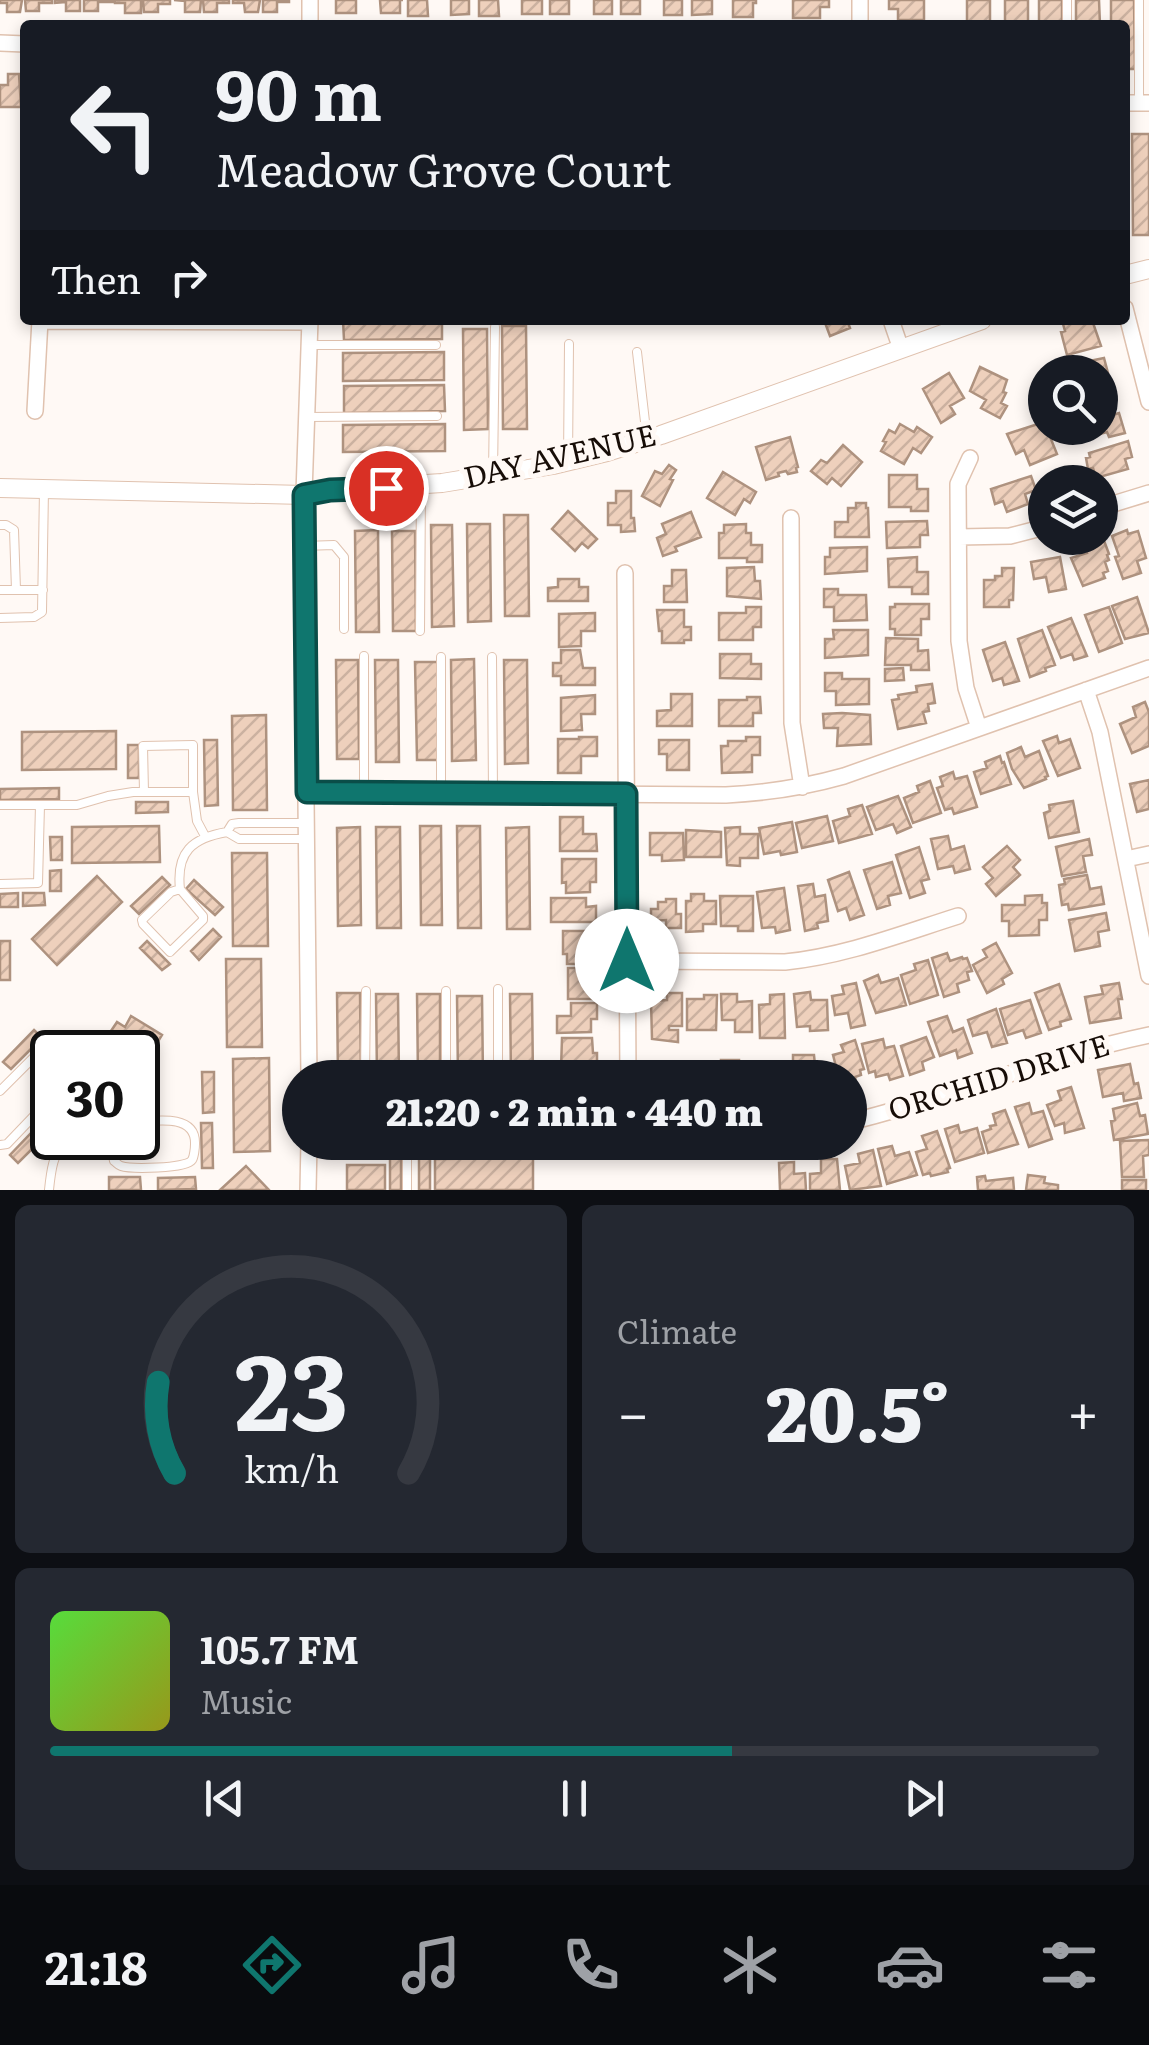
<!DOCTYPE html>
<html lang="en">
<head>
<meta charset="utf-8">
<style>
  :root { --surface:#171b24; --page:#242831; --text:#f1f3f6; --muted:#9ea1a6; --line:#363941; --accent:#0f766e }
  body { margin:0; font-family:Literata,serif; background:var(--page); color:var(--text); height:100vh; display:flex; flex-direction:column; font-size:38px; white-space:nowrap }
  * { box-sizing:border-box; margin:0 }
  p { font-size:32px; color:var(--muted) }
  .icon { flex:none; width:55px; height:55px; fill:none; stroke:currentColor; stroke-width:2; stroke-linecap:round; stroke-linejoin:round }
  .map { position:relative; height:1190px; overflow:hidden }
  .drawer { display:flex; flex-direction:column; gap:15px; padding:15px; background:#0d0f14; flex:1 }
  .drawer>* { flex:none }
  .hud { position:absolute; left:20px; top:20px; width:1110px; height:305px; border-radius:10px; box-shadow:0 5px 15px #0003; background:#171b24; color:var(--text); overflow:hidden }
  .tools { position:absolute; left:1028px; top:355px; display:grid; gap:20px }
  .tools a { display:grid; place-items:center; width:90px; height:90px; border-radius:50%; background:var(--surface); box-shadow:0 5px 15px #0003; font-size:50px }
  .speed { position:absolute; left:30px; top:1030px; display:flex; gap:20px; font-size:50px; font-weight:700; text-align:center }
  .speed>* { display:grid; place-content:center; width:130px; height:130px; border-radius:50%; background:var(--surface); box-shadow:0 5px 15px #0003; line-height:1 }
  .speed .limit { border:5px solid #111; border-radius:15px; background:#fff; color:#111 }
  .pin { position:absolute; display:grid; place-items:center; width:85px; height:85px; color:#fff; margin:-42px; border:5px solid #fff; border-radius:50%; box-shadow:0 2px 10px #0007 }
  .me { position:absolute; width:110px; margin:-55px; rotate:0deg; stroke-linejoin:round; filter:drop-shadow(0 0 8px #0008) }
  .turn { display:flex; align-items:center; gap:35px; height:210px; padding:0 30px; font-size:45px }
  .turn .icon { width:130px; height:130px; stroke-width:2.5 }
  .turn b { display:block; font-size:70px; line-height:85px }
  .then { display:flex; align-items:center; height:95px; padding:0 30px; background:#0003; gap:20px; font-size:38px }
  .big { font-size:75px; font-weight:800; line-height:1.1 }
  .drawer .tile { flex:1; display:flex; flex-direction:column; justify-content:center; gap:15px; min-width:0; padding:0 35px; border-radius:15px; background:var(--page) }
  .drawer .dial { align-items:center; gap:0 }
  .dial svg { height:260px; overflow:visible; fill:none; stroke:var(--line); stroke-width:7; stroke-linecap:round; text-anchor:middle }
  .dial text { fill:var(--text); stroke:none }
  .song { display:flex; align-items:center; gap:30px }
  .cover { width:120px; height:120px; border-radius:15px; background:linear-gradient(135deg,hsl(110 70% 55%),hsl(60 70% 35%)) }
  .played { height:10px; border-radius:5px; background:linear-gradient(90deg,var(--accent) 65%,var(--line) 65%) }
  .keys { display:flex; justify-content:space-around; direction:ltr }
  .heat { display:flex; justify-content:space-between; align-items:center; font-size:55px; direction:ltr }
  .drawer .tiles { flex:1; display:grid; gap:15px; grid-template-columns:1fr 1fr }
  .tile:last-child { grid-column:span 2 }
  .trip { position:absolute; left:282px; top:1060px; width:585px; height:100px; border-radius:50px; background:var(--surface); box-shadow:0 5px 15px #0003; font-weight:800; line-height:100px; text-align:center }
  .tab-bar { display:flex; height:160px; justify-content:space-around; align-items:center; background:#090b0e; color:var(--muted) }
  .tab-bar .icon { width:70px; height:70px }
  .tab-bar .active { color:var(--accent) }
  .tab-bar b { font-size:45px; color:var(--text) }
  .map>svg:first-child { display:block }
  .building { fill:url(#building-hatch); stroke:#ae927f; stroke-width:2.5 }
  .lines { fill:none; stroke-linecap:round; stroke-linejoin:round }
  .service-casing { stroke:#e0c2af; stroke-width:10 }
  .minor-casing { stroke:#e0c2af; stroke-width:18 }
  .tertiary-casing { stroke:#e0c2af; stroke-width:20 }
  .service { stroke:#fff; stroke-width:8 }
  .minor { stroke:#fff; stroke-width:15 }
  .tertiary { stroke:#fff; stroke-width:18 }
  .route-casing { stroke:#0a4d48; stroke-width:25 }
  .route { stroke:#0f766e; stroke-width:18 }
  .labels { text-anchor:middle; stroke-width:10; stroke-linejoin:round; paint-order:stroke }
  .street-label { font-size:30px; fill:#170d07; stroke:#fff9f5 }
</style>
</head>
<body>
<div class="map">
<svg width="1149" height="1190" viewBox="0 0 1149 1190">
  <defs>
    <pattern id="building-hatch" width="6" height="6" patternUnits="userSpaceOnUse" patternTransform="scale(2.5)"><rect width="6" height="6" fill="#eed0bc"/><path d="M-1 1l2-2M0 6l6-6M5 7l2-2" fill="none" stroke="#cbb1a0"/></pattern>
  </defs>
  <rect width="100%" height="100%" fill="#fff9f5"/>
  <path class="building" d="M0,0H22L20,12H7V3H0Z
    M25,0H52V3H39V11H26Z
    M55,0H80V11H66V2L55,3Z
    M84,0H113V2H98V11H84Z
    M115,0H141V13H125V3H115Z
    M143,0H170V4H158V12H144Z
    M174,0H201L200,12H185V1Z
    M203,0H229V3H217V12H204Z
    M233,0H260L258,12H245L244,3H233Z
    M263,0H289V2H277V12H263Z
    M336,0H356V13H336Z
    M380,0H403H400V13H381Z
    M408,0H427L428,16H408Z
    M451,0H469V14L451,15Z
    M479,0H498L499,16H479Z
    M522,0H542V14H522Z
    M550,0H569V14H550Z
    M594,0H612V14H594Z
    M621,0H640V14H621Z
    M664,0H682V15H664Z
    M692,0H712V14L692,15Z
    M733,0H756V3H753V17H733Z
    M793,0H829V7H820V18H793Z
    M889,0H924V20H898V9H889Z
    M967,0H990V25H967Z
    M1005,0H1028V25H1005Z
    M1039,0H1062V25H1039Z
    M1076,0H1099L1100,25H1076Z
    M1111,0H1134L1135,69H1125V25H1111Z
    M8,74H19L21,107H0V85H8Z
    M1132,134H1149V235H1133Z
    M343,320H442V339L344,340Z
    M824,320H847L850,328L830,336Z
    M1078,320H1092L1101,346L1067,355L1061,332L1065,331L1063,324Z
    M502,326H526L527,429H503Z
    M463,329H487L488,429L464,430Z
    M444,352V380L343,381V353Z
    M1104,358L1108,373L1100,375V372H1070L1069,370L1086,365L1085,362Z
    M980,367L1007,380L1003,392L1006,393L1001,403L1007,406L1000,418L981,408L986,400L970,391Z
    M949,373L964,398L950,406L955,414L941,423L923,389Z
    M444,385L445,411L344,413V386Z
    M1107,397L1112,415L1119,413L1125,433L1109,437L1107,432L1089,437L1088,432L1082,434L1080,428H1100V399Z
    M1044,422L1057,454L1030,465L1024,450L1016,454L1007,434Z
    M445,424V451L343,452V425Z
    M900,424L914,432L917,427L932,437L921,453L913,448L904,464L881,451L886,442L883,441L889,430L895,433Z
    M790,437L798,467L796,468L797,472L788,474L786,471L778,473L779,476L766,480L756,447Z
    M1128,441L1132,457L1125,459L1128,469L1096,478L1093,468L1088,469L1086,458L1090,457L1089,453Z
    M843,445L862,462L841,486L832,478L827,484L811,471L821,460L827,463Z
    M669,465L676,470L670,479L673,480L660,506L642,496L655,471L662,474Z
    M723,472L756,492L750,503L744,499L735,515L707,498Z
    M889,475H917V489H928V511H911V507H889Z
    M1031,476L1036,490L1025,494L1028,504L1007,512L1003,501L995,504L991,489Z
    M616,491H631V518H634L635,531L621,532V525H608V503H616Z
    M856,503H866V508H868L869,537H835V522H848V508H856Z
    M568,511L597,539L588,548L582,543L575,551L552,529Z
    M691,512L701,537L675,547L677,551L663,556L657,538L666,534L662,524Z
    M504,515H528L529,616H505Z
    M927,521L928,535H920V547L887,548L886,522Z
    M467,524H490L491,621L468,622Z
    M746,524V533H751V545H762V562H747V558H719V533H724V525Z
    M431,525H452L454,626L432,627Z
    M378,530L379,632H356L355,531Z
    M1127,530L1128,534L1138,531L1146,558L1137,561L1141,573L1123,579L1115,557L1119,556L1112,536Z
    M392,531H415L416,631H393Z
    M1103,538L1109,554L1107,555L1109,560L1105,562L1108,571L1103,573L1105,578L1083,586L1071,558L1087,553L1084,545Z
    M867,547V571L825,574V557H830V548Z
    M917,557V572H928V594H912V587H889L888,559Z
    M1060,557L1066,589L1049,592L1046,577L1034,579L1031,562Z
    M754,567L755,581H760L761,599L727,596V568Z
    M1002,568H1014L1013,600H1009V607H984V580H995V576H1002Z
    M672,570H686L687,602H664V586H672Z
    M558,579H579V587H588V601H548V588L558,587Z
    M824,589H838V595H866L867,620L834,621V607H824Z
    M1137,597L1149,633L1125,639L1112,606Z
    M895,604H929V619H921V635H895V629H890V607H895Z
    M746,607H761V627H753V640H719V613H746Z
    M1109,607L1122,643L1099,652L1085,615Z
    M657,610H684V627H691V640H684V643H662V631H659Z
    M595,613V631H581V646L559,647V614Z
    M1071,618L1087,656L1074,660L1072,654L1061,658L1048,627Z
    M833,630H868V655L825,658V639H834Z
    M1042,630L1055,665L1045,668L1046,671L1030,677L1018,639Z
    M886,638L918,639V651L928,650L929,670H911V665H885Z
    M1005,642L1019,681L1004,685L1002,678L993,681L983,650Z
    M561,650H580L583,668H595V685H561V676H553V663H561Z
    M720,654H751V664H761V679L720,678Z
    M474,659L476,760L452,761L451,660Z
    M336,660H358L359,759H337Z
    M375,660H398L399,762H376Z
    M504,660H527L528,763L505,764Z
    M415,662H438L439,760H417Z
    M903,668L904,680L885,681V669Z
    M825,673H842V679H869V704L836,705V691H825Z
    M932,684L935,703L928,704L929,711L923,712L926,723L898,729L892,700L899,699L898,695L917,692L916,686Z
    M671,694H692V726H657V711L671,710Z
    M595,695V714H581L582,730L561,731V698Z
    M747,697H760L761,713H753V726H719V700H747Z
    M1145,702L1149,712V746L1132,753L1120,724L1136,717L1133,707Z
    M842,713L870,715L871,744L837,746L838,728H824L823,714Z
    M266,715L267,810H233L232,716Z
    M116,731V769L22,770V732Z
    M1057,736L1059,743L1070,739L1080,768L1058,776L1043,741Z
    M579,737H597V756H581V773H558V739H579Z
    M746,737H760V755H752V772L722,773L721,746H728V741H746Z
    M204,740H217L218,805L205,806Z
    M659,740H689V770H667V754H659Z
    M128,745H139V778H128Z
    M1021,747L1025,757L1039,751L1048,776L1045,777L1046,779L1024,788L1012,769L1007,753Z
    M1000,756L1002,763L1004,762L1011,784L981,794L974,772L987,768L985,762Z
    M953,772L955,779L967,776L977,807L954,814L952,808L945,810L937,788L943,786L940,777Z
    M1149,780V809L1137,812L1130,784Z
    M930,781L941,813L913,823L904,798L919,792L917,786Z
    M59,788V799L0,800V789Z
    M898,796L911,827L897,833L893,824L876,830L867,807Z
    M1073,801L1079,832L1049,838L1044,813L1050,811L1049,805Z
    M136,802H168V812L136,813Z
    M862,805L872,834L839,843L833,821L850,816L848,809Z
    M827,816L833,841L802,848L796,823Z
    M560,817H583V834H596L597,851H560Z
    M792,822L797,852L781,855L780,851L764,854L759,828Z
    M159,826L160,862L72,863V827Z
    M420,826H441L442,925H421Z
    M457,826H480L481,928H458Z
    M360,827L361,925L338,926L337,828Z
    M376,827H400L401,928H377Z
    M529,827L530,929H507L506,828Z
    M740,827V834H758V858H740V866L727,865L725,828Z
    M686,830L721,832V857H686Z
    M650,833H683L684,860L662,861V855H650Z
    M948,836L951,850L964,846L970,869L955,873L953,866L938,869L931,839Z
    M50,837H62V860H51Z
    M1089,839L1092,855L1083,856L1086,872L1062,876L1056,847Z
    M1007,846L1020,860L1013,867L1020,875L996,896L986,884L993,878L983,867Z
    M919,847L929,879L921,881L925,893L910,898L896,855Z
    M232,853H267L268,946H233Z
    M562,859H596V882H590V892L566,893V882L562,883Z
    M892,862L901,893L888,896L890,905L877,909L864,870Z
    M61,870V891H50V871Z
    M849,872L864,915L850,920L846,908L838,911L828,880Z
    M1087,875L1090,889L1101,887L1104,904L1069,910L1068,904L1062,905L1059,885L1065,884L1064,879Z
    M97,876L122,902L57,965L32,939Z
    M162,877L170,885L139,914L131,906Z
    M194,880L223,907L215,915L186,889Z
    M813,884L815,897L825,895L828,921L817,923L818,928L805,931L798,886Z
    M784,888L790,930L776,933L775,927L762,928L757,892Z
    M18,893V907H0V894Z
    M23,893H44L45,905L23,906Z
    M691,894H704V901H716V924H703V931L686,932V901H691Z
    M1042,895V903H1047V920H1039V935L1009,936V921H1002V905H1025V896Z
    M720,896H753V931H738V926H721Z
    M551,898H586V907L596,906V922H551Z
    M666,899H676V914H681V928H666V920L651,921V909H658V902H666Z
    M1106,913L1109,930L1098,932L1100,946L1075,951L1069,920Z
    M213,929L221,937L199,960L191,951Z
    M563,931H597V954H591V964H567V954H563Z
    M0,941H10V980H0Z
    M147,941L170,964L162,970L140,948Z
    M996,943L1012,973L1002,979L1004,984L987,993L973,965L987,957L983,950Z
    M947,953L950,961L962,957L963,959L967,958L972,971L967,972L969,980L957,984L959,992L944,997L932,958Z
    M226,959H261L262,1047H227Z
    M928,960L938,995L910,1004L901,975L916,970L914,964Z
    M568,968H589V979H598V999H568Z
    M878,975L881,983L898,978L906,1005L876,1013L864,981Z
    M856,983L865,1025L851,1028L848,1013L835,1015L832,996L844,994L842,986Z
    M1119,983L1122,999H1118L1121,1018L1090,1023L1085,997L1103,994L1101,986Z
    M1059,984L1071,1019L1060,1022L1061,1026L1049,1030L1035,993Z
    M810,992L811,1000H827L828,1030L810,1031V1026L797,1027L794,994Z
    M337,993H360L361,1078H338Z
    M667,993H682V1026H669V1030H678V1042L652,1039L651,1001L667,1000Z
    M376,994H398L399,1078H377Z
    M417,994H440V1078H418Z
    M510,994H532L533,1078H511Z
    M721,994H737V1002L752,1001V1032H735V1020H722Z
    M784,994L785,1038H760L759,1005L770,1004V995Z
    M704,995H717L716,1030H687V999H704Z
    M457,996H482L483,1078H458Z
    M1030,1000L1041,1033L1026,1038L1023,1030L1008,1035L1000,1009Z
    M571,1003H597V1019H591V1032L557,1033V1016H571Z
    M996,1009L1007,1043L992,1047L987,1032L973,1036L968,1020Z
    M131,1016L162,1035L146,1061L138,1056V1052H132L115,1042L117,1040L109,1034L117,1022L125,1027Z
    M947,1016L953,1032L963,1028L972,1053L958,1058L956,1050L940,1056L928,1022Z
    M34,1030L42,1038L11,1069L3,1062Z
    M926,1037L934,1057L922,1062L924,1070L910,1075L901,1046Z
    M562,1038H592L593,1053H597V1069H561Z
    M883,1039L885,1048L894,1046L903,1076L890,1080L888,1074L876,1077L875,1071L869,1073L862,1044Z
    M855,1040L864,1069L860,1070L861,1075L855,1077L858,1090L850,1092V1078H839L833,1055L844,1052L841,1045Z
    M793,1055H814L815,1065L826,1064L827,1078H793Z
    M269,1058L270,1151L234,1152L233,1059Z
    M721,1060H739V1073H754V1078H721Z
    M718,1063V1078H689L688,1064Z
    M1130,1064L1134,1084L1138,1083L1141,1098L1124,1101L1123,1093L1103,1097L1098,1070Z
    M778,1066V1071H785V1076L790,1078H765L766,1067Z
    M683,1067V1078H651V1069Z
    M202,1072H214V1112L203,1113Z
    M1071,1087L1084,1128L1065,1133L1064,1123L1055,1126L1047,1105L1061,1100L1058,1091Z
    M1029,1103L1032,1114L1043,1111L1052,1139L1029,1147L1015,1107Z
    M1137,1103L1140,1116L1145,1115L1148,1134L1114,1140L1111,1121L1115,1120L1113,1109Z
    M1005,1110L1018,1144L988,1153L982,1132L991,1129L990,1126L996,1125L993,1114Z
    M201,1123H212L213,1168H202Z
    M958,1125L960,1133L977,1128L984,1153L955,1162L945,1129Z
    M937,1131L950,1168L947,1169L948,1172L931,1176L930,1173L923,1175L916,1152L927,1149L922,1136Z
    M32,1132L41,1140L18,1163L10,1155Z
    M1149,1140V1155L1143,1156L1144,1177H1122L1120,1141Z
    M892,1146L895,1156L909,1152L917,1175L887,1184L878,1149Z
    M873,1150L881,1186L850,1190L845,1166L860,1163L858,1154Z
    M390,1154H401V1190H390Z
    M419,1155H430V1190H419Z
    M533,1158V1190H435V1159Z
    M821,1159H837L840,1190H810V1174L821,1173Z
    M794,1162V1174L805,1173L806,1190H780L779,1163Z
    M347,1165H385V1190H347Z
    M246,1166L269,1190H220Z
    M1028,1175L1045,1177L1044,1183L1058,1185V1190H1026Z
    M985,1176L986,1181L1013,1178L1014,1190H978L977,1177Z
    M109,1177H140L141,1190H109Z
    M195,1177L196,1189L158,1190V1178Z
    M1122,1180H1146V1190H1122Z"/>
  <g class="lines">
    <defs>
      <path id="service" d="M1067,0V25
        M1139,0V103
        M309,345H436
        M637,352L647,439
        M307,417L437,416
        M568,461L569,344
        M493,474L495,327
        M0,525H6L14,530L16,590
        M303,546L334,545L344,557V629
        M0,590H43
        M0,618L34,617L42,612L44,489
        M420,631L421,485
        M441,657V793
        M492,657L493,793
        M144,792L143,746L193,745V792
        M364,792V656
        M0,805H77L108,796L133,792H193L197,821L205,836
        M305,839H239L227,832L232,824L239,823H307
        M0,884L38,883L40,805
        M180,889L171,892L142,920L143,924L170,952L203,920V916L180,889C176,852 192,838 227,832
        M446,991V1078
        M365,1078L366,991
        M498,1078V989
        M0,1091L35,1056L46,1057L52,1063
        M77,1138L99,1147L111,1146
        M113,1138L111,1146L114,1161C116,1162 118,1165 121,1166C130,1169 186,1169 192,1160C194,1157 195,1148 195,1144C196,1115 159,1120 138,1122
        M0,1145L7,1144L52,1097
        M49,1190C51,1170 53,1154 66,1138
        M407,1190V1142"/>
      <path id="minor" d="M310,25V0
        M860,25V0
        M0,43L25,44
        M1125,103H1149
        M1125,308L1149,402
        M891,320L901,349
        M40,321L310,322
        M35,411L40,320
        M970,458L958,484L959,641L966,688L979,728
        M1100,508L1149,493
        M791,518L792,723L802,787
        M959,537L1010,536L1045,527
        M625,573L628,1078
        M1086,690L1100,732L1149,976
        M307,792L726,795C766,793 805,787 844,776L1149,668
        M1126,859L1149,854
        M627,961L785,962C845,956 901,934 958,916
        M309,1078L303,522L310,320
        M850,1122C951,1098 1047,1056 1149,1035
        M308,1190L309,1142"/>
      <path id="tertiary" d="M1125,275L1149,269
        M0,488L304,495L330,490L442,483L553,465L607,452L661,435L982,320"/>
    </defs>
    <use href="#service" class="service-casing"/>
    <use href="#minor" class="minor-casing"/>
    <use href="#tertiary" class="tertiary-casing"/>
    <use href="#service" class="service"/>
    <use href="#minor" class="minor"/>
    <use href="#tertiary" class="tertiary"/>
  </g>
  <g class="lines">
    <defs>
      <path id="route" d="M386,488L330,490L304,495L307,792L626,794L627,961"/>
    </defs>
    <use href="#route" class="route-casing"/>
    <use href="#route" class="route"/>
  </g>
  <g class="labels">
    <g class="street-label">
      <text transform="translate(560 457) rotate(-13)" y="10">DAY AVENUE</text>
      <text transform="translate(999 1078) rotate(-17)" y="10">ORCHID DRIVE</text>
    </g>
  </g>
</svg>
<div class="tools">
<a><svg class="icon" aria-label="search" viewBox="0 0 24 24"><circle cx="10" cy="10" r="6"/><path d="M15 15l6 6"/></svg></a>
<a><svg class="icon" aria-label="layers" viewBox="0 0 24 24"><path d="M12 4l9 5-9 5-9-5zM3 14l9 5 9-5"/></svg></a>
</div>
<div class="speed"><div class="limit">30</div></div>
<div class="pin" style="left:386px;top:488px;background:#d93025"><svg class="icon" aria-label="arrive" viewBox="0 0 24 24"><path d="M6 21V4h12l-3 4 3 4H6"/></svg></div>
<svg class="me" style="left:627px;top:961px" viewBox="-20 -20 40 40"><circle r="19" fill="#fff"/><path d="M0-13L10 11 0 6-10 11z" fill="#0f766e"/></svg>
<div class="trip">21:20 · 2 min · 440 m</div>
<div class="hud">
<div class="turn"><svg class="icon" aria-label="left" viewBox="0 0 24 24"><path d="M17 20v-9H6M10 6l-5 5 5 5"/></svg><div><b>90 m</b>Meadow Grove Court</div></div>
<div class="then">Then<svg class="icon" aria-label="right" viewBox="0 0 24 24"><path d="M7 20v-9h11M14 6l5 5-5 5"/></svg></div>
</div>
</div>
<section class="drawer">
<div class="tiles">
<div class="tile dial"><svg viewBox="0 0 100 80">
<path d="M14 69A42 42 0 1 1 86 69"/>
<path d="M14 69A42 42 0 0 1 9 41" stroke="#0f766e"/>
<text x="50" y="56" font-size="32" font-weight="700">23</text>
<text x="50" y="72" font-size="11">km/h</text>
</svg></div>
<div class="tile"><p>Climate</p>
<div class="heat"><a>−</a><b class="big">20.5°</b><a>+</a></div>
</div>
<div class="tile">
<div class="song"><i class="cover"></i><div><b>105.7 FM</b><p>Music</p></div></div>
<div class="played"></div>
<div class="keys"><svg class="icon" aria-label="previous" viewBox="0 0 24 24"><path d="M18 5L8 12l10 7zM5 5v14"/></svg><svg class="icon" aria-label="pause" viewBox="0 0 24 24"><path d="M8 5v14M16 5v14"/></svg><svg class="icon" aria-label="next" viewBox="0 0 24 24"><path d="M6 5l10 7-10 7zM19 5v14"/></svg></div>
</div>
</div>
</section>
<nav class="tab-bar">
<b>21:18</b>
<svg class="icon active" aria-label="directions" viewBox="0 0 24 24"><path d="M12 3l9 9-9 9-9-9zM9 14v-3h6M13 9l2 2-2 2"/></svg>
<svg class="icon" aria-label="music" viewBox="0 0 24 24"><path d="M9 18V5l10-2v13"/><circle cx="6" cy="18" r="3"/><circle cx="16" cy="16" r="3"/></svg>
<svg class="icon" aria-label="phone" viewBox="0 0 24 24"><path d="M5 4h4l2 5-3 2q2 4 5 5l2-3 5 2v4C11 20 4 13 5 4z"/></svg>
<svg class="icon" aria-label="climate" viewBox="0 0 24 24"><path d="M12 3v18M4 7l16 10M4 17L20 7"/></svg>
<svg class="icon" aria-label="car" viewBox="0 0 24 24"><path d="M5 17H2v-5l4-1 3-4h7l3 4 3 1v5h-3M9 17h6M6 11h13"/><circle cx="7" cy="17" r="2"/><circle cx="17" cy="17" r="2"/></svg>
<svg class="icon" aria-label="filters" viewBox="0 0 24 24"><path d="M4 7h16M4 17h16"/><circle cx="9" cy="7" r="2"/><circle cx="15" cy="17" r="2"/></svg>
</nav>
</body>
</html>
